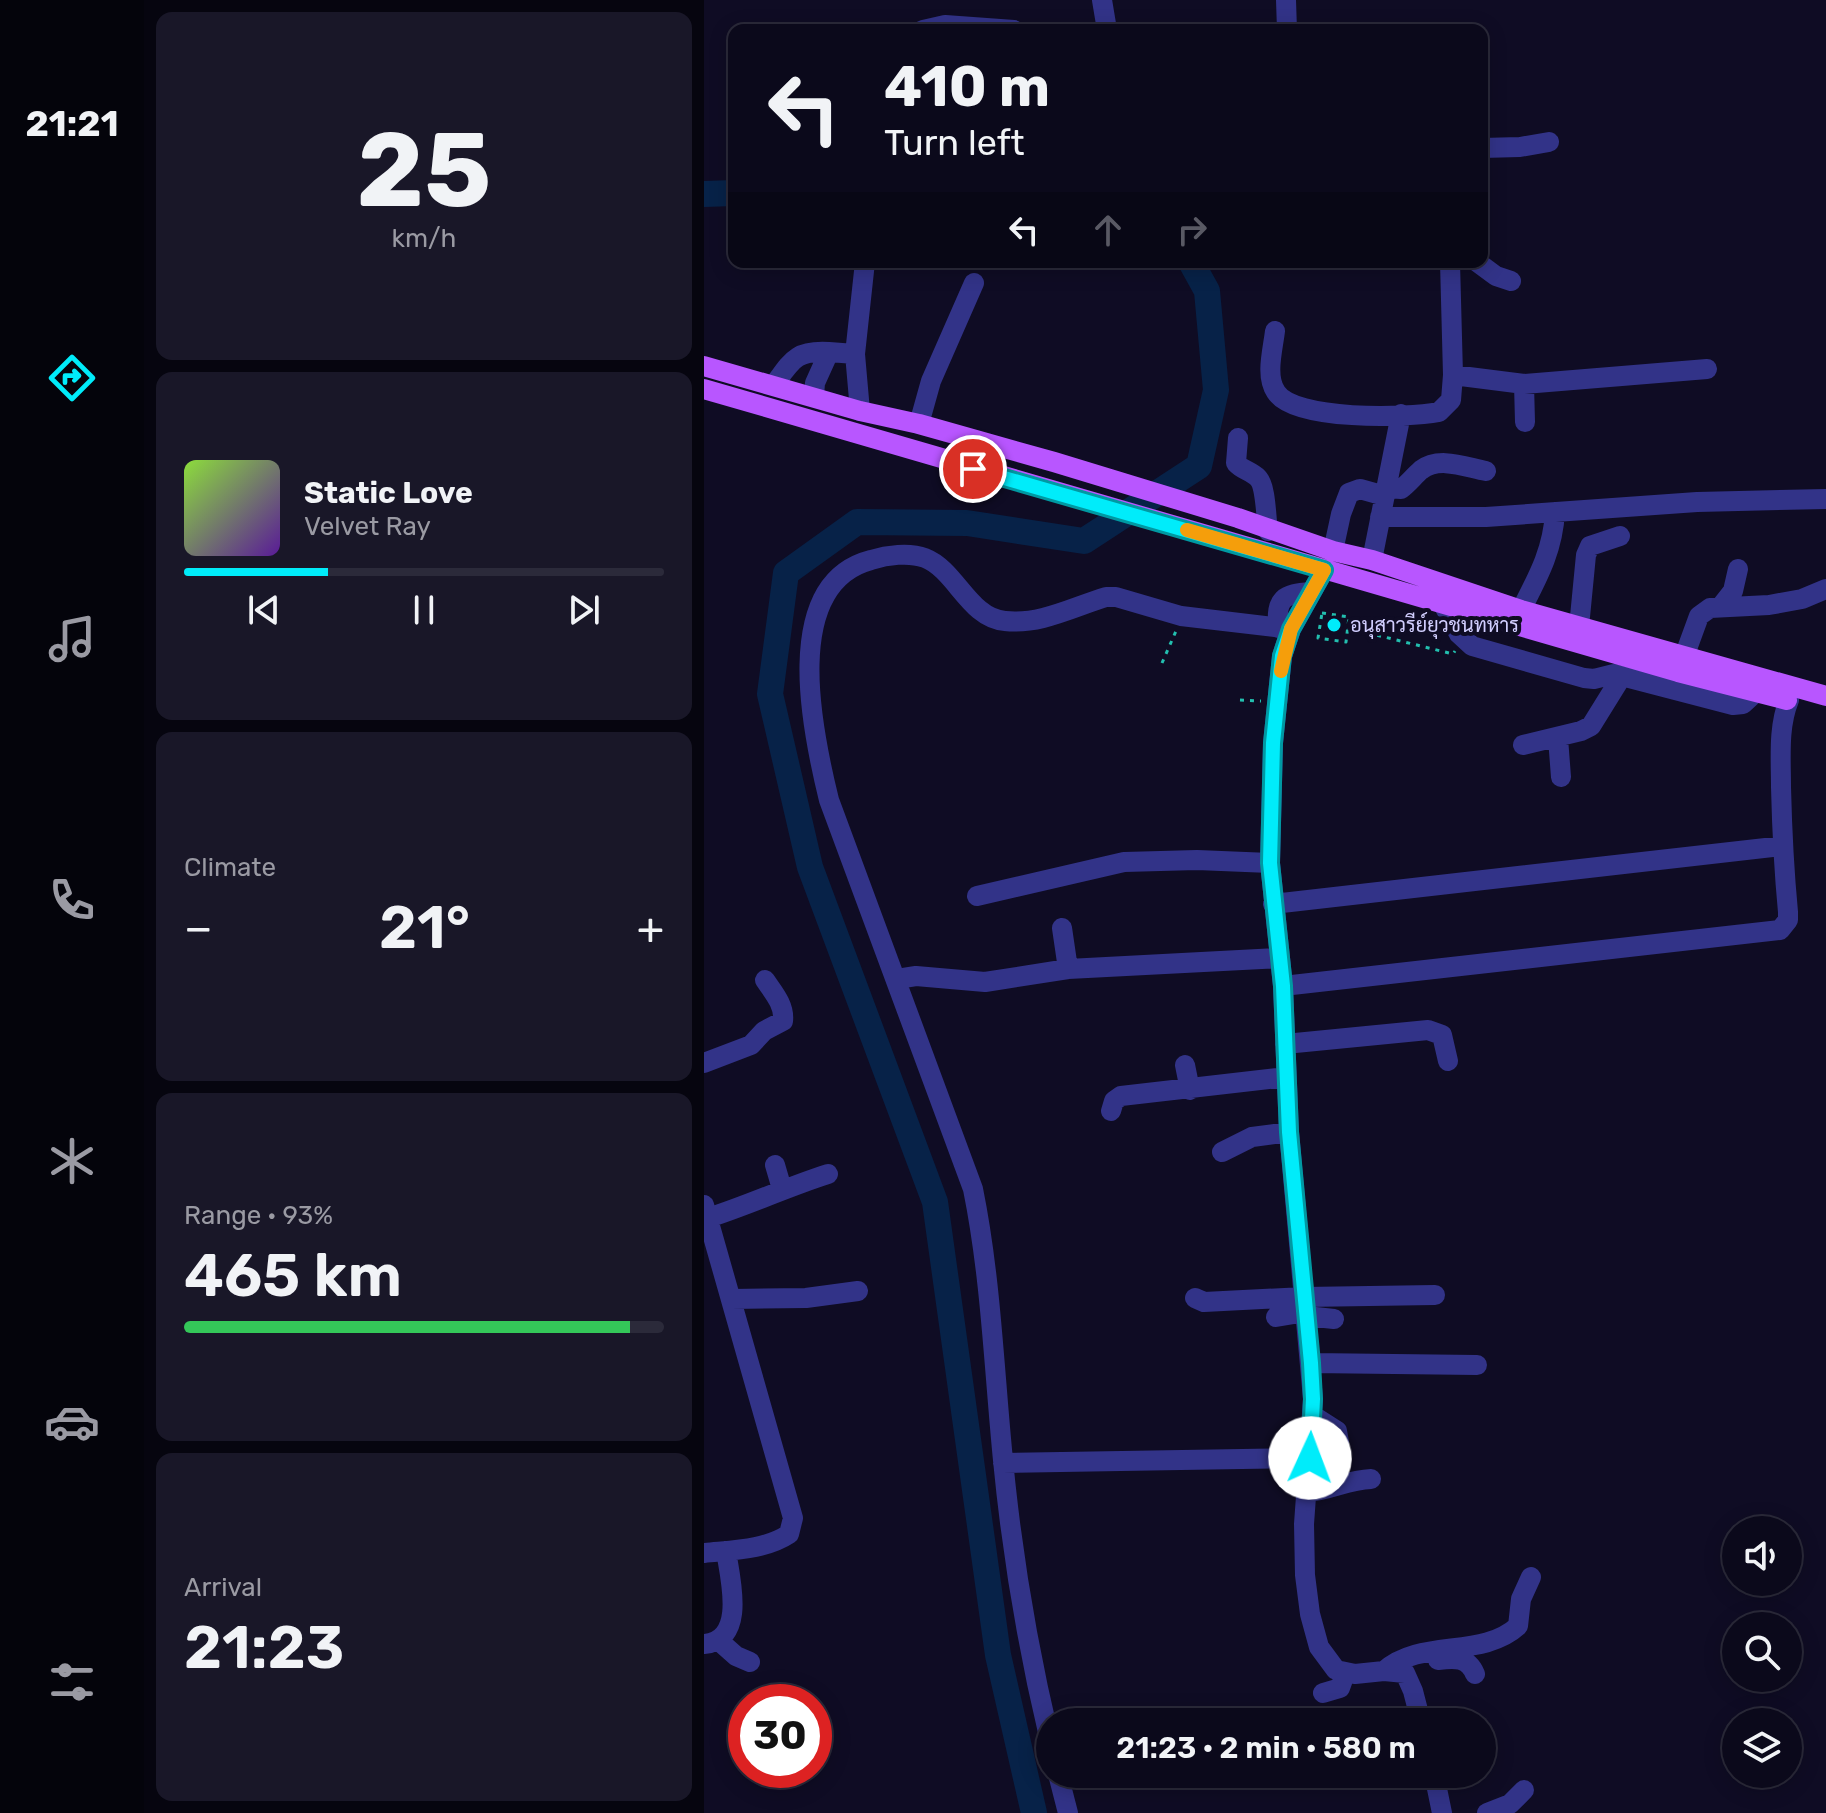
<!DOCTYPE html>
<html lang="en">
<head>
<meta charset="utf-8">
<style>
  :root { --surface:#0b091b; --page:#191728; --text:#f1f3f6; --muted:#9a9aa3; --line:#2b2a3a; --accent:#00ecfa }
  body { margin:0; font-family:Rubik,Sarabun,sans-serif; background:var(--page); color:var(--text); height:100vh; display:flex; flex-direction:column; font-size:30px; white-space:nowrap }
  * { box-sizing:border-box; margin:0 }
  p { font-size:26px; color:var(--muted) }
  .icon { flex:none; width:44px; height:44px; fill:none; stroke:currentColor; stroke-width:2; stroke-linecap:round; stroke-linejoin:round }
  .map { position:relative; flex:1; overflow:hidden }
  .side { display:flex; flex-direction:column; gap:12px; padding:12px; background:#06050f; width:560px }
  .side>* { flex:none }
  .guide { position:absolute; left:24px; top:24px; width:760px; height:244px; border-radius:16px; box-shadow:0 4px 20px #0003,0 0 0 2px var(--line); background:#0b091b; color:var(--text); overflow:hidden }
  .fabs { position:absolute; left:1018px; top:1516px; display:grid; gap:16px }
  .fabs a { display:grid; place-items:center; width:80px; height:80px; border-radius:50%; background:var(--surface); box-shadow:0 4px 20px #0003,0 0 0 2px var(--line); font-size:40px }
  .speed { position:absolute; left:24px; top:1684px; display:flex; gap:16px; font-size:40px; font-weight:700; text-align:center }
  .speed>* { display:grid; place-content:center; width:104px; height:104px; border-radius:50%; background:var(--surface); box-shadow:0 4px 20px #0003,0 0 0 2px var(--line); line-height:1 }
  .speed .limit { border:12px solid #d22; background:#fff; color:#111 }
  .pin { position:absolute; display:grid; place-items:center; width:68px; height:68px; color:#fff; margin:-34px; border:4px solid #fff; border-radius:50%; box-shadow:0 2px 8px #0007 }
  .me { position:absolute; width:88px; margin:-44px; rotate:2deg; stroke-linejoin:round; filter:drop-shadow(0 0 6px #0008) }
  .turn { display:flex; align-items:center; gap:28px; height:168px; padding:0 24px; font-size:36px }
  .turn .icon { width:104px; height:104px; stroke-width:2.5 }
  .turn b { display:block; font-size:56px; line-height:68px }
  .lanes { display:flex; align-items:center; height:76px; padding:0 24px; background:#0003; justify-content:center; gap:40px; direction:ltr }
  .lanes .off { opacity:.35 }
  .big { font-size:60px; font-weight:600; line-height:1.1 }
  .side .widget { flex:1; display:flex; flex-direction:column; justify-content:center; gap:12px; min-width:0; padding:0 28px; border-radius:16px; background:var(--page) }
  .side .dial { align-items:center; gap:0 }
  .dial b { font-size:104px; line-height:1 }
  .song { display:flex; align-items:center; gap:24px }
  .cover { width:96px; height:96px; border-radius:12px; background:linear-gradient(135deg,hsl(90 70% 55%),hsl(270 70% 35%)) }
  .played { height:8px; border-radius:4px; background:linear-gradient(90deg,var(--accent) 30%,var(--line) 30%) }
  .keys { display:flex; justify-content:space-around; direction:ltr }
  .heat { display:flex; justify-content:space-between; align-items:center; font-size:44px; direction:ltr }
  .charge { height:12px; border-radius:6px; background:linear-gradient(90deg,#34c759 93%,var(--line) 0) }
  .trip { position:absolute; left:332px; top:1708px; width:460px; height:80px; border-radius:40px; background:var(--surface); box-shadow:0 4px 20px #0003,0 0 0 2px var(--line); font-weight:600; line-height:80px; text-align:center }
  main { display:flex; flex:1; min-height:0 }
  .tab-bar { display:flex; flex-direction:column; width:144px; justify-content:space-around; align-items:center; background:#04040b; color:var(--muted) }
  .tab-bar .icon { width:56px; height:56px }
  .tab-bar .on { color:var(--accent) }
  .tab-bar b { font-size:36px; color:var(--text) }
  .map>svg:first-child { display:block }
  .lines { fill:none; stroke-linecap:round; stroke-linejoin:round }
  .river { stroke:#072248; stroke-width:26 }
  .path { stroke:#23bfaf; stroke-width:3; stroke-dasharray:4 6; stroke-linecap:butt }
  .minor { stroke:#323388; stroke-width:20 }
  .major { stroke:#b856ff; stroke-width:20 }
  .route-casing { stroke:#0099a2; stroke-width:20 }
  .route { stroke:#00ecfa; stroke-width:14 }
  .slow { stroke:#f59e0b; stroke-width:14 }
  .poi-dot { fill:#00ecfa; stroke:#0f0c24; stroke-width:3 }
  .labels { text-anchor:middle; stroke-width:8; stroke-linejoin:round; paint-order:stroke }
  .poi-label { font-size:20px; fill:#d2cfff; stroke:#0f0c24; text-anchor:start }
</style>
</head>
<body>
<main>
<nav class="tab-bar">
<b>21:21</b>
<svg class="icon on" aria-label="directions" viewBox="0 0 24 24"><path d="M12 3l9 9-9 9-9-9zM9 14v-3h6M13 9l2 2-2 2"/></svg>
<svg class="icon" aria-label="music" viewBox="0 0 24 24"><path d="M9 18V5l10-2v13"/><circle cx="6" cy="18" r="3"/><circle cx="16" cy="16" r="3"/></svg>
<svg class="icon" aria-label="phone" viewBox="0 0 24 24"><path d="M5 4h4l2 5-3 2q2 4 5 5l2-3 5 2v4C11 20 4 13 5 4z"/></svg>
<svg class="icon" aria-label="climate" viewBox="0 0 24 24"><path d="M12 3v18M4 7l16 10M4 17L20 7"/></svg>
<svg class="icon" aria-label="car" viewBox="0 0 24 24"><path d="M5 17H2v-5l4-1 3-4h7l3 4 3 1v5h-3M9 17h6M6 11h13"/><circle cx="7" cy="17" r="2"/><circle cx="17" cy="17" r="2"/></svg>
<svg class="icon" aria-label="filters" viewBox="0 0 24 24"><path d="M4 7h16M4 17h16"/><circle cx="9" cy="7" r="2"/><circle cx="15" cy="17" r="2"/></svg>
</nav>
<section class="side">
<div class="widget dial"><b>25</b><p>km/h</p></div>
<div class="widget">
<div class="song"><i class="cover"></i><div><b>Static Love</b><p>Velvet Ray</p></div></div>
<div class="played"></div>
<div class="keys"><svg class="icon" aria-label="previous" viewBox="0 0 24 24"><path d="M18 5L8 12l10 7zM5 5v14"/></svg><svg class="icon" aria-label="pause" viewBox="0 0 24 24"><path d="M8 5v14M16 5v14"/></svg><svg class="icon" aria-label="next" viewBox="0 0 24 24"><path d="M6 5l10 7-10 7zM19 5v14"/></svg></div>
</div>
<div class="widget"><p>Climate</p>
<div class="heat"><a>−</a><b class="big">21°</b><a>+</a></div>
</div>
<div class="widget"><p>Range · 93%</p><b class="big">465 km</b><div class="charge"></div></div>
<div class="widget"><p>Arrival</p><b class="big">21:23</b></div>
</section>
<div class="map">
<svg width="1122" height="1813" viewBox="0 0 1122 1813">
  <rect width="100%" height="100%" fill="#0f0c24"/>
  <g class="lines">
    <path class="river" d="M0,194L30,193
      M330,1813L294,1655L231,1202L106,867L66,694L82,573L153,522L263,523L380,541L495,466L512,390L503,291L487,262"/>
    <path class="path" d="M618,613L645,617L642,642L614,638Z
      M644,628L749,654L751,651
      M458,663L472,631
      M536,700L557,701"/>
    <path class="minor" d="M398,0L403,30
      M582,0L583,30
      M219,30L241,25L310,30
      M778,148L816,147L845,142
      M773,262L792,276L807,281
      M571,331C569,349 561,376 572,392C590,421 703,418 735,412L747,400L749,375L746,262
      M749,375L820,384L1003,369
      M820,384L821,422
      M70,385C88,360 92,350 125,352
      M110,396L111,383L125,352L151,354
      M156,411L151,354L161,262
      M215,424L227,381L270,283
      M534,438L532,463C538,470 547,471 554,478C562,486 562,518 564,531
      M683,488L697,489C705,483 710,476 717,470C735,456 761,467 782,471
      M676,517H782L993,502L1122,499
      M629,551L637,514L645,493L656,489L681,496
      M668,560L697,414
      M620,570L587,629L578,656L569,743L566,863L579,986L585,1132L609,1399L600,1524L601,1575L606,1614L615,1647L632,1670L651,1674L680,1671L701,1673L709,1691L717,1722
      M739,604L755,634L768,646L880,678L890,679L910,674L1029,705L1039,704L1052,692
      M1018,605L1029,591L1034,569
      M817,610C834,577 849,550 851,512
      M875,627L882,555L886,546L916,536
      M574,628C572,598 579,594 607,592
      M980,657L995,616L1006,608L1065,605L1098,599L1122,589
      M854,738L857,777
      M819,745L877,731L887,726L918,676
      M273,896L420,862L493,860L566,863
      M569,904L1078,846
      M358,928L364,969
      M193,979L212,976L281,982L364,969L575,958
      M579,986L1076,930L1084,920V912C1080,870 1078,829 1077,787C1077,758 1074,727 1085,700
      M581,1044L724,1030L738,1035L744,1061
      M0,1063L47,1045L60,1031L79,1021C81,1005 69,992 61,980
      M481,1065L486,1090
      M407,1111L410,1101L417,1096L582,1077
      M518,1152L548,1137L585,1132
      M71,1165L78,1189
      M0,1205L89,1518L85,1534C61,1550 28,1550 0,1553
      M4,1218C45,1205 83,1187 124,1174
      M491,1298L500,1302L600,1297L731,1295
      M28,1299L102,1298L154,1291
      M602,1316L630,1319
      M572,1317L602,1312
      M607,1363L773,1365
      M606,1455L628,1453L635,1442L633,1431L608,1415
      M299,1463L606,1458
      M604,1492C628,1490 643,1480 667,1479
      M14,1640L32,1656L46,1662
      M0,1644C43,1640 26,1578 22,1551
      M734,1660C751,1658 764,1657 771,1674
      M680,1671C717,1638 778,1659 814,1626L817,1599L827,1577
      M619,1693L636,1688L641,1674
      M346,1741C324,1649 308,1554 299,1460C290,1369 287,1278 269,1189L125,800C109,735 75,584 167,560C183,555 205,552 221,558C252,570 265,618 301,621C336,625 369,607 402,597H412L477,616L587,629
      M354,1774L364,1813
      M730,1774L738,1813
      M783,1813L806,1804L820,1790"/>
    <path class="major" d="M0,366L156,411L215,424L350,462L534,518L629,551L668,560L817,610L1122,696
      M0,389L974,672L1083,700"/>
  </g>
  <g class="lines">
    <defs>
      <path id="route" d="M269,469L620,570L587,629L578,656L569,743L566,863L579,986L585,1132L607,1363L609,1399L606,1458"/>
    </defs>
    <use href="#route" class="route-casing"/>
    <use href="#route" class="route"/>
    <path class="slow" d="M483,530L620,570L587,629L577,671"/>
  </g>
  <circle class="poi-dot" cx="630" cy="625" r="8"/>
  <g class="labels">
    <g class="poi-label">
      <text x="646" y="632">อนุสาวรีย์ยุวชนทหาร</text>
    </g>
  </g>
</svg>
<div class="fabs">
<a><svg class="icon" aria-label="sound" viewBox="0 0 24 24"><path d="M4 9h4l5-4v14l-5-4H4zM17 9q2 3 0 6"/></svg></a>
<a><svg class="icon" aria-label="search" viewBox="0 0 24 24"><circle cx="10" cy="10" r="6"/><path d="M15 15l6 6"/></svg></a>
<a><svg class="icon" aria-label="layers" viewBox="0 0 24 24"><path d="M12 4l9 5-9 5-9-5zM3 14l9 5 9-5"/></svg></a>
</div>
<div class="speed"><div class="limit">30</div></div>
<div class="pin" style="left:269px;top:469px;background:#d93025"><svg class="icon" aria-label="arrive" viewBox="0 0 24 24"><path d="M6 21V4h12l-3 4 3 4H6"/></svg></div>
<svg class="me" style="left:606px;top:1458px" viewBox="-20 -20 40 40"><circle r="19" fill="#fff"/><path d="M0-13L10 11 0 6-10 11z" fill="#00ecfa"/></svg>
<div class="trip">21:23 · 2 min · 580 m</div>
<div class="guide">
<div class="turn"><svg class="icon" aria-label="left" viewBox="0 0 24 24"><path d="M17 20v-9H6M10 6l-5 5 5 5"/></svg><div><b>410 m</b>Turn left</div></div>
<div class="lanes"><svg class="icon" aria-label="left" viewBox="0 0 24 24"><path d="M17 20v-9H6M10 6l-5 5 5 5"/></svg><svg class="icon off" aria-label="ahead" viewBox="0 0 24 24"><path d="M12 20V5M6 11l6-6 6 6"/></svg><svg class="icon off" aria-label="right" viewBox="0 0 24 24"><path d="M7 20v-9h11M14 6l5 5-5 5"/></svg></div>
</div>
</div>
</main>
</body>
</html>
